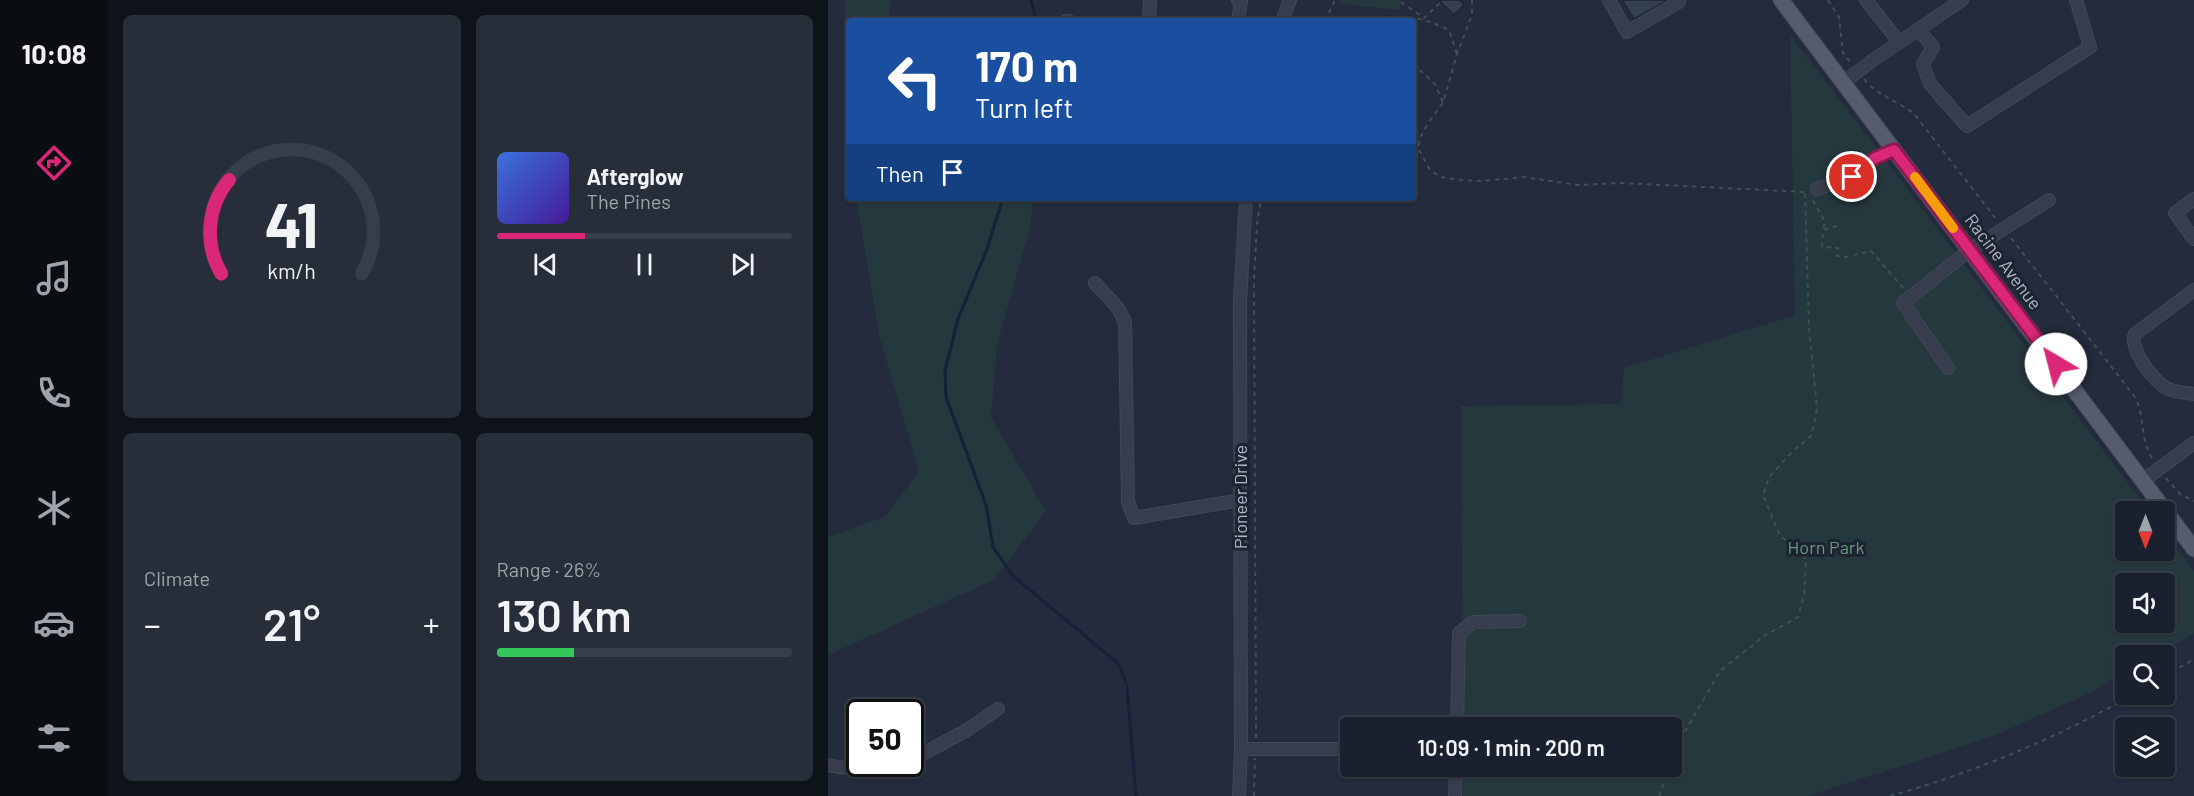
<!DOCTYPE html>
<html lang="en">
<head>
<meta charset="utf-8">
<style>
  :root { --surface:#1a202d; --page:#272d39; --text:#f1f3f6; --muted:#9fa3aa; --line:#383e49; --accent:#db2777 }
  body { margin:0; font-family:Barlow,sans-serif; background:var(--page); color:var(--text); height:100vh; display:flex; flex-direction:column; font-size:22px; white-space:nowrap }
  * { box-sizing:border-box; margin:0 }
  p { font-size:20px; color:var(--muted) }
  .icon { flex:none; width:33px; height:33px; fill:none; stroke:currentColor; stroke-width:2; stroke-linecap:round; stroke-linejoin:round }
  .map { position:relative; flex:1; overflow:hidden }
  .side { display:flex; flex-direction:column; gap:15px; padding:15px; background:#0e1219; width:720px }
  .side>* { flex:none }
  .guide { position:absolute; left:18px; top:18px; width:570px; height:183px; border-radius:6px; box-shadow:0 2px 4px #0004,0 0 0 2px var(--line); background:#1a4fa0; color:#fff; overflow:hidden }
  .needle { width:39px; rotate:180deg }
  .controls { position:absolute; left:1287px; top:501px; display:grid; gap:12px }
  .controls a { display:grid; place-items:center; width:60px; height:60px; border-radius:6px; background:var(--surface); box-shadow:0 2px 4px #0004,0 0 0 2px var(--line); font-size:30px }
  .speed { position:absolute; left:18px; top:699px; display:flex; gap:12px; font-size:30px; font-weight:700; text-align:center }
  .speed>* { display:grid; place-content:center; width:78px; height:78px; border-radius:50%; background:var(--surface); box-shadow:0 2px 4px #0004,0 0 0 2px var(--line); line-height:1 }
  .speed .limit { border:3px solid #111; border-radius:9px; background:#fff; color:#111 }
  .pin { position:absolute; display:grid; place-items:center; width:51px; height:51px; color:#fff; margin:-26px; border:3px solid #fff; border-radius:50%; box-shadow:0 2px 6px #0007 }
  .me { position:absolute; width:66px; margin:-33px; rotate:323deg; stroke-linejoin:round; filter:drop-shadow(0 0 4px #0008) }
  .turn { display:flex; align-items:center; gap:21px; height:126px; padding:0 30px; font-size:27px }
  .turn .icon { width:78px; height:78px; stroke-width:2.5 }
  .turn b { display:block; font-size:42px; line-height:51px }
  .then { display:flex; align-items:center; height:57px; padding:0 30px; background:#0003; gap:12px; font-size:22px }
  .big { font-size:45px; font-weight:600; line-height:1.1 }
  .side .tile { flex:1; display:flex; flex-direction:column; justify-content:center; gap:9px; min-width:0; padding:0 21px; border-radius:9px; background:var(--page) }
  .side .dial { align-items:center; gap:0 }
  .dial svg { height:156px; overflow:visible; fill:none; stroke:var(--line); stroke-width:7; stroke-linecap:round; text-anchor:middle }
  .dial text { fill:var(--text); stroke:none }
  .song { display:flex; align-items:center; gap:18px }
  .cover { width:72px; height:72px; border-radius:9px; background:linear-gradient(135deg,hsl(220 70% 55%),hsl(260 70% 35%)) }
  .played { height:6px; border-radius:3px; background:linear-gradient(90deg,var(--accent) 30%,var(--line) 30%) }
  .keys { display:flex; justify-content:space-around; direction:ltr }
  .heat { display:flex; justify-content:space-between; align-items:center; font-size:33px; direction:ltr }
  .charge { height:9px; border-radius:4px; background:linear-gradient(90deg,#34c759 26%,var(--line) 0) }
  .side .tiles { flex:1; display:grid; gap:15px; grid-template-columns:repeat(2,1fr) }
  .trip { position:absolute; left:512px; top:717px; width:342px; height:60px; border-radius:6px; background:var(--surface); box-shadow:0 2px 4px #0004,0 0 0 2px var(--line); font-weight:600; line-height:60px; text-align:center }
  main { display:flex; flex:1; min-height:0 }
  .tabs { display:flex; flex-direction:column; width:108px; justify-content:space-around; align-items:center; background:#0a0d12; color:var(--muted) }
  .tabs .icon { width:42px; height:42px }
  .tabs .current { color:var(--accent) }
  .tabs b { font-size:27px; color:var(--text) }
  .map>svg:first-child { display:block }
  .green { fill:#25383d; fill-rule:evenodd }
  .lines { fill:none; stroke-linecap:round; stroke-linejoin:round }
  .stream { stroke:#162139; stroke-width:3 }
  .building { fill:#353f52; stroke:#1e2533; stroke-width:1.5 }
  .minor-casing { stroke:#404755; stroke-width:14 }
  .major-casing { stroke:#404755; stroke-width:17 }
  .path { stroke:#3e5155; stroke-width:2; stroke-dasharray:4.5 4.5; stroke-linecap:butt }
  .minor { stroke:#373d4c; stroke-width:12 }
  .major { stroke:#555c6c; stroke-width:15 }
  .route-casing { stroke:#8e194d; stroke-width:15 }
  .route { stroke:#db2777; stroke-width:10 }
  .slow { stroke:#f59e0b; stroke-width:10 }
  .labels { text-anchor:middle; stroke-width:6; stroke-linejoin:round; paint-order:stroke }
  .street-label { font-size:18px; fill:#b2b8c8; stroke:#1c2331 }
  .park-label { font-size:18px; fill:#699879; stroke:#1c2331 }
</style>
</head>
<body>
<main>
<nav class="tabs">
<b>10:08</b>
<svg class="icon current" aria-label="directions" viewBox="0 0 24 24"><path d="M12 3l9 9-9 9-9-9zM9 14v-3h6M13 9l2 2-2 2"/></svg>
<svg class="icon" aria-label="music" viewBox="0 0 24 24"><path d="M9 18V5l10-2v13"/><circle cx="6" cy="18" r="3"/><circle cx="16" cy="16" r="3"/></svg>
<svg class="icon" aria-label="phone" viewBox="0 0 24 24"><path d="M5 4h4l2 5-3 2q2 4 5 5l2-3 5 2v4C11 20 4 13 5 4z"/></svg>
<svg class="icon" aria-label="climate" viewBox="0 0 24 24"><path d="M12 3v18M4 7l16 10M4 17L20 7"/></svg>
<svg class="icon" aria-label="car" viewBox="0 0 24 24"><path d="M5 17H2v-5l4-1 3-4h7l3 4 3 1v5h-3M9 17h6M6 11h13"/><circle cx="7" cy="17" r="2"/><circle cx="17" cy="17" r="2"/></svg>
<svg class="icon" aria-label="filters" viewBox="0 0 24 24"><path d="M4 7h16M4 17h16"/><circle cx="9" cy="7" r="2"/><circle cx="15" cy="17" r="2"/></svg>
</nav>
<section class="side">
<div class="tiles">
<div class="tile dial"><svg viewBox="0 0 100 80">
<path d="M14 69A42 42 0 1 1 86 69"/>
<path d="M14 69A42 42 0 0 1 18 21" stroke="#db2777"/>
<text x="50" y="56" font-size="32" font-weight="700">41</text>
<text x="50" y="72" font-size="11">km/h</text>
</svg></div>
<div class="tile">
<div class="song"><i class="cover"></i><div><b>Afterglow</b><p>The Pines</p></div></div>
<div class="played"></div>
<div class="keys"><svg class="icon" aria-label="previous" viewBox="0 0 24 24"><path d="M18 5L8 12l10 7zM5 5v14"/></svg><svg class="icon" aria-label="pause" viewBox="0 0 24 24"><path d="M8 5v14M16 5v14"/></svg><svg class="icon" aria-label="next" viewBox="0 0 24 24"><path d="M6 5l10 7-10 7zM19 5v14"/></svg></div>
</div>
<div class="tile"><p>Climate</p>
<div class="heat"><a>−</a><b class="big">21°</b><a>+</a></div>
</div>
<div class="tile"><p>Range · 26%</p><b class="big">130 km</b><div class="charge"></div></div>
</div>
</section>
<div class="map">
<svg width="1366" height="796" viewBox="0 0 1366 796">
  <rect width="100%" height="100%" fill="#232b3c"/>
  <path class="green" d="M17,0H64L60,21H21V156L17,130Z
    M514,0H574L572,10L513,4Z
    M962,35L1045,143L1321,511L1298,512V550H1336L1337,532L1366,571V634L1329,655L1298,656L1297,673L1262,693L1163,737L980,796H635V767L843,766V728L635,727L633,406L793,404L796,368L967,315ZM1298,584H1336V622H1298Z
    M28,198H205L203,224L169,345L163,417L218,511L166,580L0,655V537L58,516L91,471L52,339Z"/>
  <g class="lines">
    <path class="stream" d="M203,0L207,16
      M175,198L159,249L130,319L117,371L118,397L158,505L165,547L185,576L291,664L299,685L308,796"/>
  </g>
  <path class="building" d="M611,0H632L636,5L626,15Z
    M794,0H837L838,1L806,19Z"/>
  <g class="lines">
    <defs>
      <path id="minor" d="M781,0L799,32L851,2L850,0
        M1038,0L1071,42
        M238,21H241
        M321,21L322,0
        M410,21L413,1L410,0
        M454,21L462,0
        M1090,29L1105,47L1095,64L1102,84L1139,126L1262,47L1248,0
        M1015,83L1045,60L1134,0
        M989,189L1024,177L1047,158L1066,150
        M1366,199L1347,213L1366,239
        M267,283L290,308L297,322L300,502L306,518L413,500
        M1366,290L1307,334C1300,347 1326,382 1338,388C1346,392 1357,393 1366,394
        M1120,368L1075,303L1142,250L1221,200
        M1316,480L1366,443
        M629,728L631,633L645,622L692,621
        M413,749H522
        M82,761L139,730L170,709
        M0,765C26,770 50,772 75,764
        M411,796L413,749L412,302L418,198
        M627,796L628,766"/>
      <path id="major" d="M953,0L1366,549"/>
    </defs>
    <use href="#minor" class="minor-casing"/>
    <use href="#major" class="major-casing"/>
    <path class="path" d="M644,0V15L629,54L615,103L600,123L593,136L590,148L602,170L613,177L632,180L653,181L696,177L749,185L793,183L977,192
      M1000,0L1011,17L1015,53L1023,63
      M573,2L596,18L613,2
      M497,21L507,0
      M554,21C580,13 597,19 621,30L629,54
      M585,64L607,84L615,103
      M1036,79C1049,96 1071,101 1087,115L1168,219
      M985,200L997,222L995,230
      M1009,226L995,230L994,247L1010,248L1009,256L1017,257L1043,251L1077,290
      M1183,238L1307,397C1318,419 1311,440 1326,461
      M1338,478L1352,494L1366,501
      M1336,677L1366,659
      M428,738L426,279L429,224L433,198
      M843,765L855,735L892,671L936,636L970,617L976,596L978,559L964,544L952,536L935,495L941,477L965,451L984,435L989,408L981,327L977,192
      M426,796L427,758
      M831,796L842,766
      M1062,796C1147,772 1229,738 1306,694"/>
    <use href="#minor" class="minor"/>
    <use href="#major" class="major"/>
  </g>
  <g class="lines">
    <defs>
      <path id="route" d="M1024,177L1047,158L1066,150L1228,364"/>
    </defs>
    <use href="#route" class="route-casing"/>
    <use href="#route" class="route"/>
    <path class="slow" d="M1087,177L1125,228"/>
  </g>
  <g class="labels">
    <g class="street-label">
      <text transform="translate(1175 262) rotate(53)" y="6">Racine Avenue</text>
      <text transform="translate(413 497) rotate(-90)" y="6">Pioneer Drive</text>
    </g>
    <g class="park-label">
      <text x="998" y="554">Horn Park</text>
    </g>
  </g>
</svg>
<div class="controls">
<a><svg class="needle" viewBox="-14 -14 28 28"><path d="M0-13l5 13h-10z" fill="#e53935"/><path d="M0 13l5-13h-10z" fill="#9fa3aa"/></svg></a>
<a><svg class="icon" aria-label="sound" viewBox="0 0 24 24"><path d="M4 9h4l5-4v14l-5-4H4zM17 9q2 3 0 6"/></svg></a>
<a><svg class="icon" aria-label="search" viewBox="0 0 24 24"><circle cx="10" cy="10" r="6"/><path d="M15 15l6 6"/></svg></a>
<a><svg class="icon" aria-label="layers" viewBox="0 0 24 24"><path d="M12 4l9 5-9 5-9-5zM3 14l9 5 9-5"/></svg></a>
</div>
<div class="speed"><div class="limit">50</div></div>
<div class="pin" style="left:1024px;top:177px;background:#d93025"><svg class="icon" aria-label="arrive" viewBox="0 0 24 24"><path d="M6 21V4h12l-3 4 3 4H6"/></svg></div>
<svg class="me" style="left:1228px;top:364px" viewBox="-20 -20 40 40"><circle r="19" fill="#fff"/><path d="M0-13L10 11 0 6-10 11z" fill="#db2777"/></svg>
<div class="trip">10:09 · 1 min · 200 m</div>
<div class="guide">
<div class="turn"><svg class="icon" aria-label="left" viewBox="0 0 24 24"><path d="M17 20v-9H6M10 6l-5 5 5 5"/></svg><div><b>170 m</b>Turn left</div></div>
<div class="then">Then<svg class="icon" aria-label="arrive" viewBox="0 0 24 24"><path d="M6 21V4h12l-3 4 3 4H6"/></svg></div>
</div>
</div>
</main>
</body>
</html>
